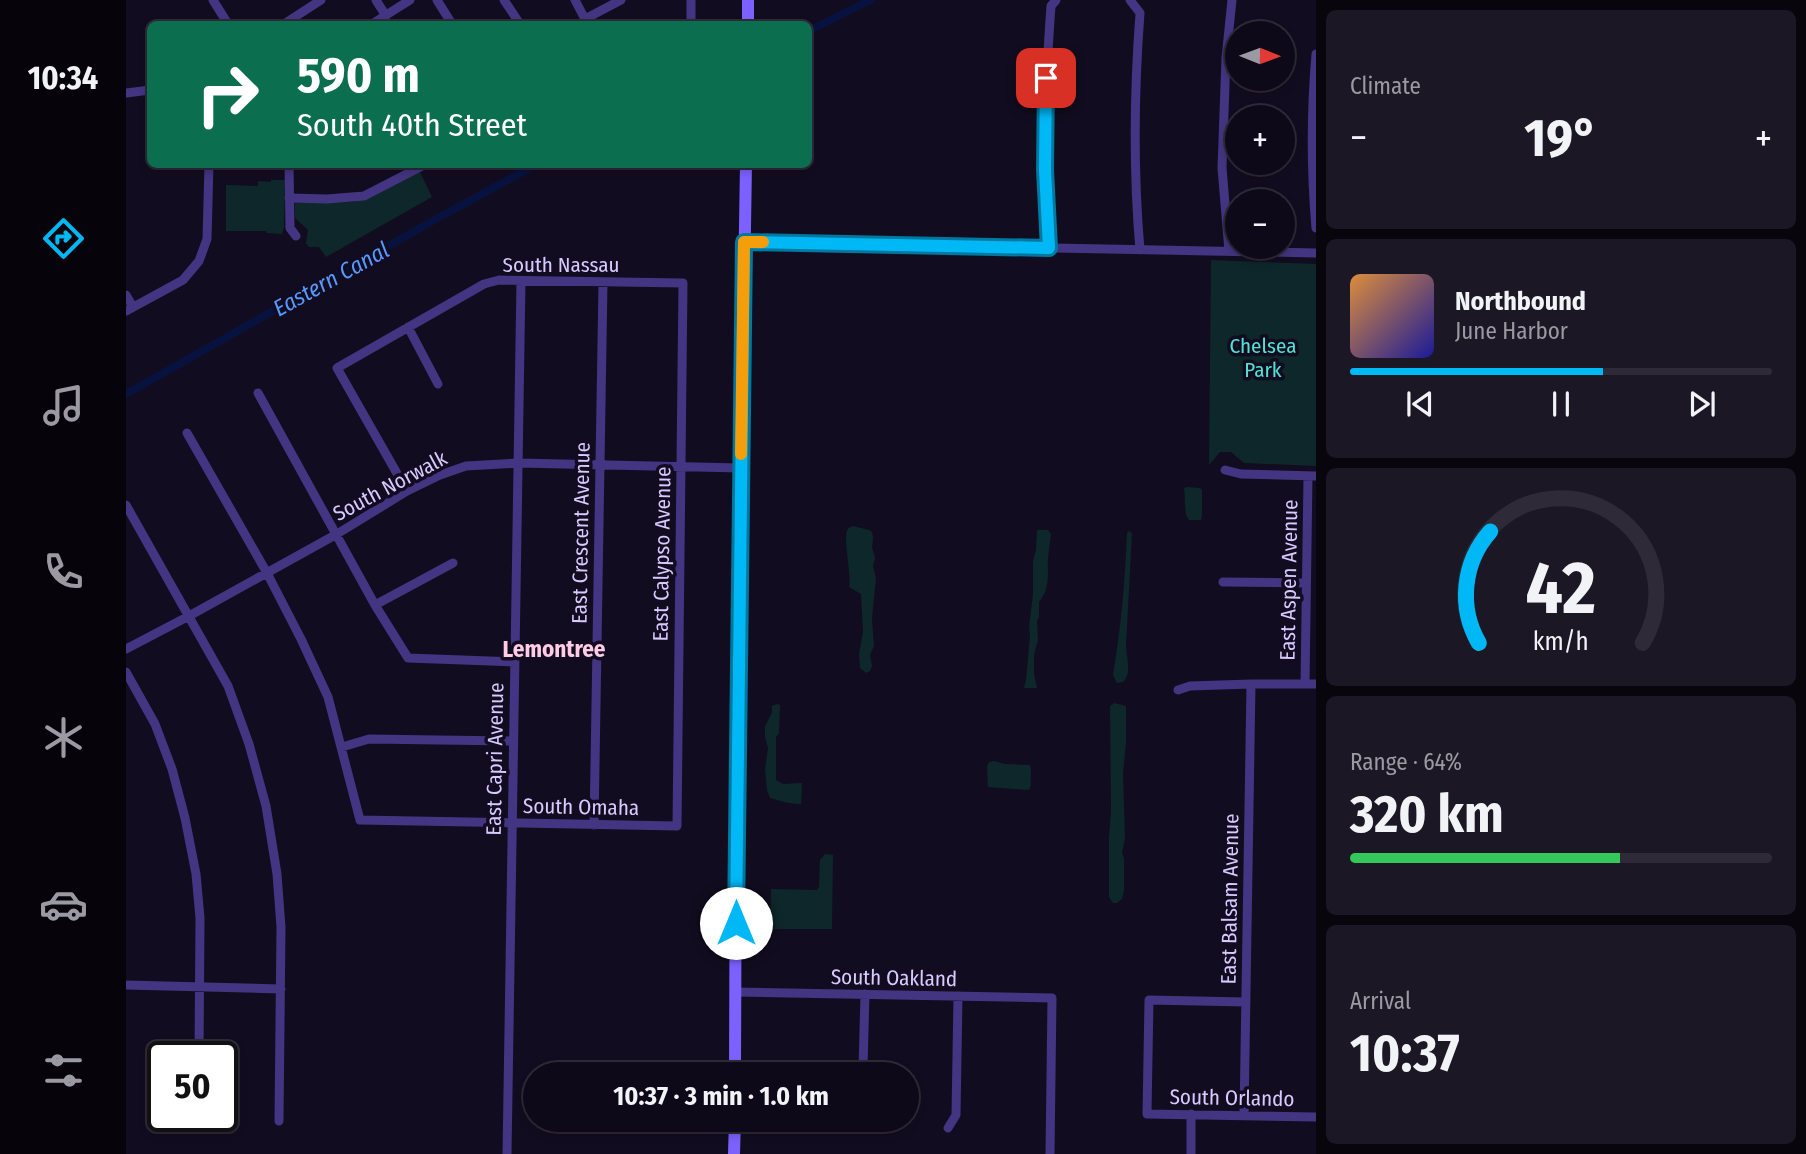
<!DOCTYPE html>
<html lang="en">
<head>
<meta charset="utf-8">
<style>
  :root { --surface:#0e0918; --page:#1c1725; --text:#f1f3f6; --muted:#9b9aa2; --line:#2e2a37; --accent:#00b8f5 }
  body { margin:0; font-family:"Fira Sans Condensed",sans-serif; background:var(--page); color:var(--text); height:100vh; display:flex; flex-direction:column; font-size:26px; white-space:nowrap }
  * { box-sizing:border-box; margin:0 }
  p { font-size:23px; color:var(--muted) }
  .icon { flex:none; width:38px; height:38px; fill:none; stroke:currentColor; stroke-width:2; stroke-linecap:round; stroke-linejoin:round }
  .map { position:relative; flex:1; overflow:hidden }
  .details { display:flex; flex-direction:column; gap:10px; padding:10px; background:#08050d; width:490px }
  .details>* { flex:none }
  .guide { position:absolute; left:21px; top:21px; width:665px; height:147px; border-radius:10px; box-shadow:0 4px 10px #0003,0 0 0 2px var(--line); background:#0b6e4f; color:#fff; overflow:hidden }
  .needle { width:46px; rotate:91deg }
  .fabs { position:absolute; left:1099px; top:21px; display:grid; gap:14px }
  .fabs a { display:grid; place-items:center; width:70px; height:70px; border-radius:50%; background:var(--surface); box-shadow:0 4px 10px #0003,0 0 0 2px var(--line); font-size:35px }
  .speed { position:absolute; left:21px; top:1041px; display:flex; gap:14px; font-size:35px; font-weight:700; text-align:center }
  .speed>* { display:grid; place-content:center; width:91px; height:91px; border-radius:50%; background:var(--surface); box-shadow:0 4px 10px #0003,0 0 0 2px var(--line); line-height:1 }
  .speed .limit { border:4px solid #111; border-radius:10px; background:#fff; color:#111 }
  .pin { position:absolute; display:grid; place-items:center; width:60px; height:60px; color:#fff; margin:-30px; border-radius:14px; box-shadow:0 4px 10px #0006 }
  .me { position:absolute; width:77px; margin:-38px; rotate:0deg; stroke-linejoin:round; filter:drop-shadow(0 0 5px #0008) }
  .turn { display:flex; align-items:center; gap:24px; height:147px; padding:0 35px; font-size:32px }
  .turn .icon { width:91px; height:91px; stroke-width:2.5 }
  .turn b { display:block; font-size:49px; line-height:60px }
  .big { font-size:52px; font-weight:700; line-height:1.1 }
  .details .card { flex:1; display:flex; flex-direction:column; justify-content:center; gap:10px; min-width:0; padding:0 24px; border-radius:10px; background:var(--page) }
  .details .dial { align-items:center; gap:0 }
  .dial svg { height:182px; overflow:visible; fill:none; stroke:var(--line); stroke-width:7; stroke-linecap:round; text-anchor:middle }
  .dial text { fill:var(--text); stroke:none }
  .song { display:flex; align-items:center; gap:21px }
  .cover { width:84px; height:84px; border-radius:10px; background:linear-gradient(135deg,hsl(30 70% 55%),hsl(240 70% 35%)) }
  .played { height:7px; border-radius:4px; background:linear-gradient(90deg,var(--accent) 60%,var(--line) 60%) }
  .keys { display:flex; justify-content:space-around; direction:ltr }
  .heat { display:flex; justify-content:space-between; align-items:center; font-size:38px; direction:ltr }
  .charge { height:10px; border-radius:5px; background:linear-gradient(90deg,#34c759 64%,var(--line) 0) }
  .trip { position:absolute; left:397px; top:1062px; width:396px; height:70px; border-radius:35px; background:var(--surface); box-shadow:0 4px 10px #0003,0 0 0 2px var(--line); font-weight:700; line-height:70px; text-align:center }
  main { display:flex; flex:1; min-height:0 }
  .tabs { display:flex; flex-direction:column; width:126px; justify-content:space-around; align-items:center; background:#06040a; color:var(--muted) }
  .tabs .icon { width:49px; height:49px }
  .tabs .current { color:var(--accent) }
  .tabs b { font-size:32px; color:var(--text) }
  .map>svg:first-child { display:block }
  .green { fill:#0e272a }
  .lines { fill:none; stroke-linecap:round; stroke-linejoin:round }
  .canal { stroke:#07133e; stroke-width:8 }
  .street { stroke:#433581; stroke-width:9 }
  .secondary { stroke:#7d61ff; stroke-width:12 }
  .route-casing { stroke:#00789f; stroke-width:18 }
  .route { stroke:#00b8f5; stroke-width:12 }
  .slow { stroke:#f59e0b; stroke-width:12 }
  .labels { text-anchor:middle; stroke-width:7; stroke-linejoin:round; paint-order:stroke }
  .street-label { font-size:21px; fill:#d8caff; stroke:#120c20 }
  .park-label { font-size:21px; fill:#52e3d5; stroke:#120c20 }
  .water-label { font-size:23px; font-style:italic; fill:#5899ff; stroke:#120c20 }
  .neighbourhood-label { font-size:23px; font-weight:bold; fill:#ffcce5; stroke:#120c20 }
</style>
</head>
<body>
<main>
<nav class="tabs">
<b>10:34</b>
<svg class="icon current" aria-label="directions" viewBox="0 0 24 24"><path d="M12 3l9 9-9 9-9-9zM9 14v-3h6M13 9l2 2-2 2"/></svg>
<svg class="icon" aria-label="music" viewBox="0 0 24 24"><path d="M9 18V5l10-2v13"/><circle cx="6" cy="18" r="3"/><circle cx="16" cy="16" r="3"/></svg>
<svg class="icon" aria-label="phone" viewBox="0 0 24 24"><path d="M5 4h4l2 5-3 2q2 4 5 5l2-3 5 2v4C11 20 4 13 5 4z"/></svg>
<svg class="icon" aria-label="climate" viewBox="0 0 24 24"><path d="M12 3v18M4 7l16 10M4 17L20 7"/></svg>
<svg class="icon" aria-label="car" viewBox="0 0 24 24"><path d="M5 17H2v-5l4-1 3-4h7l3 4 3 1v5h-3M9 17h6M6 11h13"/><circle cx="7" cy="17" r="2"/><circle cx="17" cy="17" r="2"/></svg>
<svg class="icon" aria-label="filters" viewBox="0 0 24 24"><path d="M4 7h16M4 17h16"/><circle cx="9" cy="7" r="2"/><circle cx="15" cy="17" r="2"/></svg>
</nav>
<div class="map">
<svg width="1190" height="1154" viewBox="0 0 1190 1154">
  <rect width="100%" height="100%" fill="#120c20"/>
  <path class="green" d="M294,172L306,197L200,257L193,247H183L180,243L182,230L169,218V203L224,202L245,197Z
    M145,180H159L158,227L156,234L141,233L140,231H100V185L132,186V181L145,182Z
    M1085,260L1190,264V466L1118,463L1105,452H1094L1083,465Z
    M1060,487L1074,488L1076,490V516L1075,520H1063C1057,513 1060,499 1058,489Z
    M727,526L743,530L746,532L747,538L746,547L749,558L747,566L750,578L746,619L748,646L744,655L746,666L744,671L740,673L734,668L733,654L737,632L735,594L723,587C726,575 716,535 722,529C723,527 725,527 727,526Z
    M911,530H922L925,534C924,544 921,561 922,570C922,583 921,592 913,602V617L911,621L912,640L908,655V674L911,688H898L900,680L904,635L903,627L907,594V561L910,550Z
    M1003,531L1006,533C1004,571 1002,608 1000,645C1000,655 1005,669 1000,678C998,683 995,682 991,683L987,675C995,628 999,581 1001,533Z
    M988,703L1000,706V743L997,773L999,839L996,852L998,859V891L996,899L991,903H987L983,897V837L985,811L984,706Z
    M651,704L654,705V708L653,733L650,737V780L657,784L676,783L675,804C663,804 655,801 644,798L641,790L639,770L642,748L639,737V726L646,713V706Z
    M868,761L879,764L904,765C906,771 904,778 905,785L903,790L862,787L861,766L863,762Z
    M699,854L707,855L706,929H644L645,889L691,890L693,887L694,860Z"/>
  <g class="lines">
    <path class="canal" d="M682,31L745,0
      M0,394L303,223L411,164"/>
    <path class="street" d="M87,0L102,24
      M250,0L260,16
      M311,0L326,24
      M378,0L394,24
      M449,0L461,23
      M1004,0L1014,13C1008,92 1007,170 1014,250
      M459,19L495,0
      M158,24L195,0
      M246,24L284,0
      M565,24V0
      M1190,54C1185,112 1185,170 1190,228
      M0,93L24,90
      M163,164L164,228L170,236
      M163,198L201,199L238,196L300,164
      M618,242L1190,253
      M923,248C916,167 919,87 925,6L930,0
      M1103,251L1096,168L1100,58L1106,0
      M0,295L7,307
      M0,311L57,280L73,261L81,239L83,164
      M282,327L312,384
      M132,393L249,605L282,658L388,662
      M61,433L141,573L175,639L202,697L234,820L551,826L557,283L373,280L358,284L211,368L281,491
      M1099,470L1115,474L1190,476
      M0,505L102,686L123,744L140,806L151,874L155,927L153,1121
      M1097,582L1180,583
      M249,605L327,563
      M0,649L63,616L211,534L281,491L314,475L340,466L393,463L615,468
      M0,672L29,724L46,769L59,818L70,874L74,918L73,1057
      M1179,684L1182,476
      M1052,690L1064,686L1125,684H1190
      M216,747L243,739L387,741
      M468,825L477,283
      M0,985L155,989
      M609,992L926,998L924,1154
      M1120,1002L1023,1000L1021,1114L1190,1117
      M733,1074L737,1068L739,994
      M1065,1114V1154
      M1118,1115L1125,684
      M72,1119V1116
      M822,1128L830,1115L832,996
      M381,1154L395,281"/>
    <path class="secondary" d="M622,24V0
      M609,1074L610,789L620,164
      M608,1154L609,1120"/>
  </g>
  <g class="lines">
    <defs>
      <path id="route" d="M610,923L618,242L923,248L919,170L920,78"/>
    </defs>
    <use href="#route" class="route-casing"/>
    <use href="#route" class="route"/>
    <path class="slow" d="M615,454L618,242H637"/>
  </g>
  <g class="labels">
    <g class="street-label">
      <text x="435" y="272">South Nassau</text>
      <text transform="translate(264 486) rotate(-28)" y="7">South Norwalk</text>
      <text transform="translate(455 533) rotate(-89)" y="7">East Crescent Avenue</text>
      <text transform="translate(536 554) rotate(-89)" y="7">East Calypso Avenue</text>
      <text transform="translate(1163 580) rotate(-89)" y="7">East Aspen Avenue</text>
      <text transform="translate(369 759) rotate(-89)" y="7">East Capri Avenue</text>
      <text transform="translate(455 807) rotate(1)" y="7">South Omaha</text>
      <text transform="translate(1104 899) rotate(-89)" y="7">East Balsam Avenue</text>
      <text transform="translate(768 978) rotate(1)" y="7">South Oakland</text>
      <text transform="translate(1106 1098) rotate(1)" y="7">South Orlando</text>
    </g>
    <g class="park-label">
      <text x="1137" y="353">Chelsea<tspan x="1137" dy="24">Park</tspan></text>
    </g>
    <g class="water-label">
      <text transform="translate(205 279) rotate(-29)" y="8">Eastern Canal</text>
    </g>
    <g class="neighbourhood-label">
      <text x="428" y="657">Lemontree</text>
    </g>
  </g>
</svg>
<div class="fabs">
<a><svg class="needle" viewBox="-14 -14 28 28"><path d="M0-13l5 13h-10z" fill="#e53935"/><path d="M0 13l5-13h-10z" fill="#9b9aa2"/></svg></a>
<a>+</a>
<a>−</a>
</div>
<div class="speed"><div class="limit">50</div></div>
<div class="pin" style="left:920px;top:78px;background:#d93025"><svg class="icon" aria-label="arrive" viewBox="0 0 24 24"><path d="M6 21V4h12l-3 4 3 4H6"/></svg></div>
<svg class="me" style="left:610px;top:923px" viewBox="-20 -20 40 40"><circle r="19" fill="#fff"/><path d="M0-13L10 11 0 6-10 11z" fill="#00b8f5"/></svg>
<div class="trip">10:37 · 3 min · 1.0 km</div>
<div class="guide">
<div class="turn"><svg class="icon" aria-label="right" viewBox="0 0 24 24"><path d="M7 20v-9h11M14 6l5 5-5 5"/></svg><div><b>590 m</b>South 40th Street</div></div>
</div>
</div>
<section class="details">
<div class="card"><p>Climate</p>
<div class="heat"><a>−</a><b class="big">19°</b><a>+</a></div>
</div>
<div class="card">
<div class="song"><i class="cover"></i><div><b>Northbound</b><p>June Harbor</p></div></div>
<div class="played"></div>
<div class="keys"><svg class="icon" aria-label="previous" viewBox="0 0 24 24"><path d="M18 5L8 12l10 7zM5 5v14"/></svg><svg class="icon" aria-label="pause" viewBox="0 0 24 24"><path d="M8 5v14M16 5v14"/></svg><svg class="icon" aria-label="next" viewBox="0 0 24 24"><path d="M6 5l10 7-10 7zM19 5v14"/></svg></div>
</div>
<div class="card dial"><svg viewBox="0 0 100 80">
<path d="M14 69A42 42 0 1 1 86 69"/>
<path d="M14 69A42 42 0 0 1 19 20" stroke="#00b8f5"/>
<text x="50" y="56" font-size="32" font-weight="700">42</text>
<text x="50" y="72" font-size="11">km/h</text>
</svg></div>
<div class="card"><p>Range · 64%</p><b class="big">320 km</b><div class="charge"></div></div>
<div class="card"><p>Arrival</p><b class="big">10:37</b></div>
</section>
</main>
</body>
</html>
